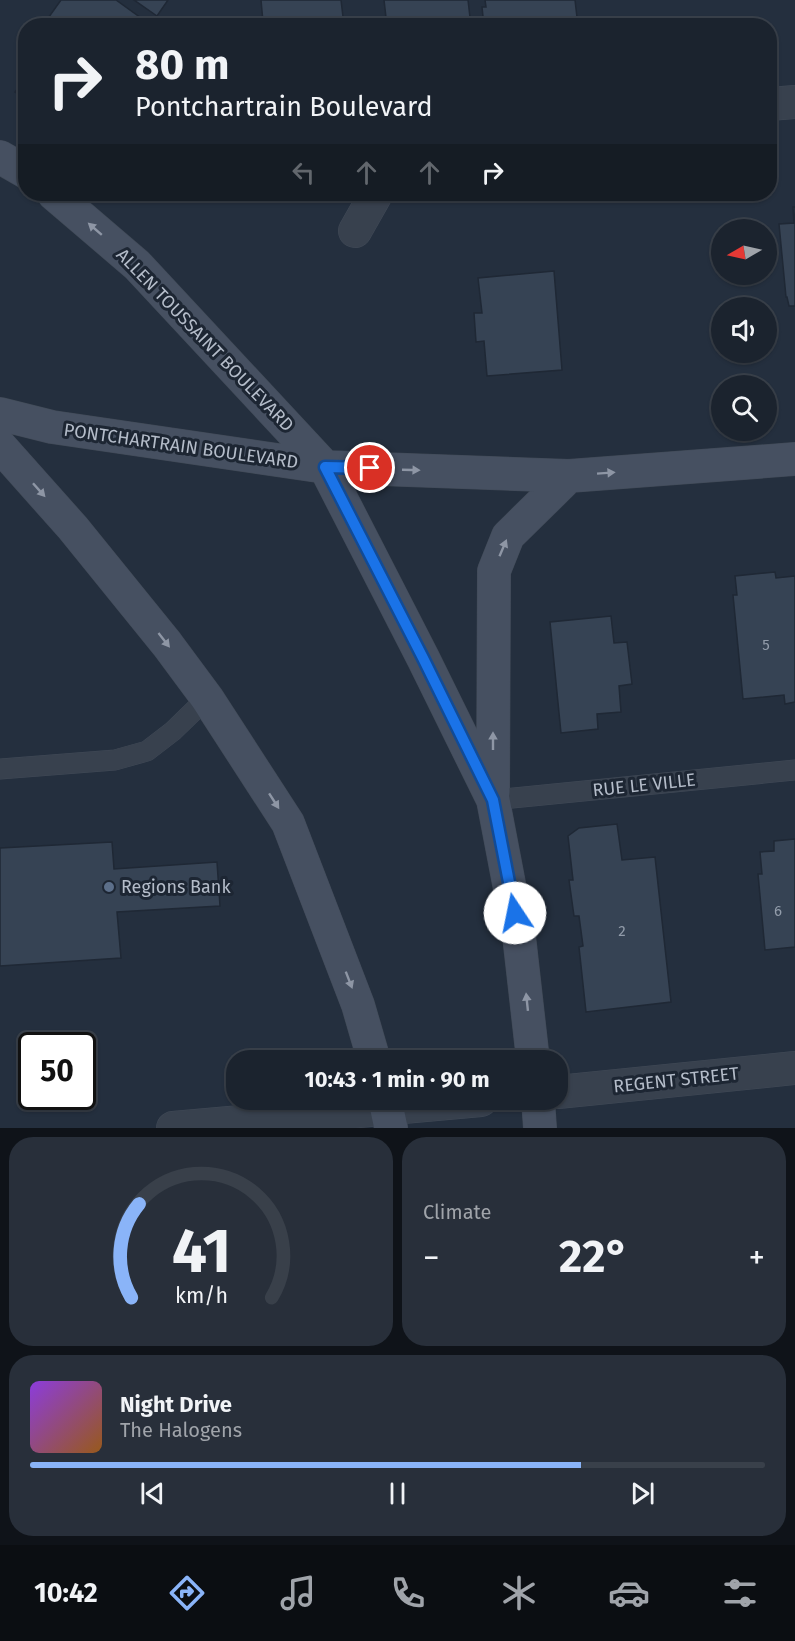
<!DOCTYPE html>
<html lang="en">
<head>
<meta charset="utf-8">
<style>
  :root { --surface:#1b232e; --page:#282f3a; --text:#f1f3f6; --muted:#a0a4aa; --line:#39404a; --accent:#8ab4f8 }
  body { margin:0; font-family:"Fira Sans",sans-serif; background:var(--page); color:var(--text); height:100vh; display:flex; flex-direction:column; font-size:22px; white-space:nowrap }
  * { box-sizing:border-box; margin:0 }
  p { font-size:20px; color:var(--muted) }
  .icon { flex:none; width:33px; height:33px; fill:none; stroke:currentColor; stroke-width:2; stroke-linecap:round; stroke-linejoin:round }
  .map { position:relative; height:1128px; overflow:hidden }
  .side { display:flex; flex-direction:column; gap:9px; padding:9px; background:#0f1319; flex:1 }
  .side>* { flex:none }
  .top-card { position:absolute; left:18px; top:18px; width:759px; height:183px; border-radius:24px; box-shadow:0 2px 4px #0004,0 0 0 2px var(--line); background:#1b232e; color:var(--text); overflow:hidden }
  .needle { width:39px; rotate:261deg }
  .tools { position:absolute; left:711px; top:219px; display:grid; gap:12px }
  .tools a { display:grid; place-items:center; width:66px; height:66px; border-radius:50%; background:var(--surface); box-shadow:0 2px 4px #0004,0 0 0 2px var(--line); font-size:30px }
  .speed { position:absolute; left:18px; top:1032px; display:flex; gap:12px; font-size:30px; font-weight:700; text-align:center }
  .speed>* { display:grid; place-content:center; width:78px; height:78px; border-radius:50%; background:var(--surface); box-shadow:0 2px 4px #0004,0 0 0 2px var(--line); line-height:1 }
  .speed .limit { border:3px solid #111; border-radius:9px; background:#fff; color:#111 }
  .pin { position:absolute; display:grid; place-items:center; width:51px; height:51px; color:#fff; margin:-26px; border:3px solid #fff; border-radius:50%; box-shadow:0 2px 6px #0007 }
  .me { position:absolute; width:66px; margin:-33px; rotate:349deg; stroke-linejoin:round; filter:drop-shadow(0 0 4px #0008) }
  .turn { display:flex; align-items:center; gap:21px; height:126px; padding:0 18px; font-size:27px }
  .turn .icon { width:78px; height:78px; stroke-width:2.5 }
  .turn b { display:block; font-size:42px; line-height:51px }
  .lanes { display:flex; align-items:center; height:57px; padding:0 18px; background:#0003; justify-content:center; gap:30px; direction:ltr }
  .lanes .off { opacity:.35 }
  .big { font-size:45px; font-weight:700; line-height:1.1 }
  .side .card { flex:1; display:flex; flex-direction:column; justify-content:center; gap:9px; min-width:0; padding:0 21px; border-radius:24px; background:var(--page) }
  .side .dial { align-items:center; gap:0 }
  .dial svg { height:156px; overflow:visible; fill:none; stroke:var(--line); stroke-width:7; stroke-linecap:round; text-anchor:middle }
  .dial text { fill:var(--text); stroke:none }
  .song { display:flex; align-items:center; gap:18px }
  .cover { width:72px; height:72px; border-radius:9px; background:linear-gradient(135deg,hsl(270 70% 55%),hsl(30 70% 35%)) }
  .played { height:6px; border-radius:3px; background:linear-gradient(90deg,var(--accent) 75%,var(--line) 75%) }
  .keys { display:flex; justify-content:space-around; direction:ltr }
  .heat { display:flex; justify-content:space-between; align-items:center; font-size:33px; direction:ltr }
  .side .tiles { flex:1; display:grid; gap:9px; grid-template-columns:1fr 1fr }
  .card:last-child { grid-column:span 2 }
  .trip { position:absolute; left:226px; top:1050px; width:342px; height:60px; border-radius:24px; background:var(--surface); box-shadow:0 2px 4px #0004,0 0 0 2px var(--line); font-weight:700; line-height:60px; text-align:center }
  .dock { display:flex; height:96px; justify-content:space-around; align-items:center; background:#0b0e12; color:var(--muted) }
  .dock .icon { width:42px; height:42px }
  .dock .active { color:var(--accent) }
  .dock b { font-size:27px; color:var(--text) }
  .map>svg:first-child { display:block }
  .building { fill:#364354; stroke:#1f2835; stroke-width:1.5 }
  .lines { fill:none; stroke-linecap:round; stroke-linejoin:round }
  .lane-casing { stroke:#414a57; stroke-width:21 }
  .street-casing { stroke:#414a57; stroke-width:34 }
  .secondary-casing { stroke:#414a57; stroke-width:34 }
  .lane { stroke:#38414e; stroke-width:20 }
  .street { stroke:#38414e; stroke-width:33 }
  .secondary { stroke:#465061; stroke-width:33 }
  .oneway { fill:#8e96a5 }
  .route-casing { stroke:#114b97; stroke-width:15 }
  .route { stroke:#1a73e8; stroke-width:10 }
  .service-dot { fill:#5c6f8a; stroke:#1d2633; stroke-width:2 }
  .labels { text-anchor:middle; stroke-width:6; stroke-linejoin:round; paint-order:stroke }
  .number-label { font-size:15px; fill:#929caa }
  .street-label { font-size:18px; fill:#b4bcc9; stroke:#1d2633 }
  .poi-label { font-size:18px; fill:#b4bcc9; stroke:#1d2633; text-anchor:start }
</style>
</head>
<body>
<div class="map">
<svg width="795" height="1128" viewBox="0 0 795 1128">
  <rect width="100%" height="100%" fill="#242f3e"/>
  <path class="building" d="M61,0H116L152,26H52L46,21Z
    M134,0H168L157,16Z
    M261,0H341L343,17L341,18L342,26H260V22H263Z
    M384,0H468L471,26H387Z
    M485,0H575L578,26H484L482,7H486Z
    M26,78V99L15,92Z
    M793,207H795V306H789L787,297H786L779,224L794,223Z
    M554,271L562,370L487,376L484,341L476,342L474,313H482L478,278Z
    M775,572L776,578L795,576V702L785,704L784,695L743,699L733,595H737L735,576Z
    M611,616L614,643L627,642L632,684L619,686L621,712L597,714L598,729L561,733L550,622Z
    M617,824L622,860L655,857L671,1002L586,1012L579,947L583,946L579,916H574L569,880H573L568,836L579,828Z
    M795,839V947L765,950L758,874H762L760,852L774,851V841Z
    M112,842L114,869L217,862L220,906L117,912L121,958L0,966V848Z"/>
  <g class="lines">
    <defs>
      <path id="lane" d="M0,769L115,760L147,751L173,731L207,698
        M493,800L795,770"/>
      <path id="street" d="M770,104L795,102
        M355,231L376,194
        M558,1092L795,1068
        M173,1128L481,1100"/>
      <path id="secondary" d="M0,157L26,172
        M54,194L137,265L325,467L423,658L493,800L519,936L533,1060
        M0,414L52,427L325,467L569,476L795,459
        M0,446L73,528L167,644L207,698L288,823L358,1005L374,1060
        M493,792L494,571L508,536L569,476
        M385,1100L391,1128
        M538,1100L540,1128"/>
    </defs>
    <use href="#lane" class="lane-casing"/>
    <use href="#street" class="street-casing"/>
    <use href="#secondary" class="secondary-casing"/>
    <use href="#lane" class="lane"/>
    <use href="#street" class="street"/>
    <use href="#secondary" class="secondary"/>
  </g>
  <defs><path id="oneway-solid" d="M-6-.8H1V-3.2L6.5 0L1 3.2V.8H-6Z" transform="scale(1.5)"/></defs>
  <g class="oneway">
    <use href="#oneway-solid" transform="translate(95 229) rotate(-139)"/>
    <use href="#oneway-solid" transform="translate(411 470) rotate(2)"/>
    <use href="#oneway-solid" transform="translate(606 473) rotate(-4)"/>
    <use href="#oneway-solid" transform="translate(39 490) rotate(48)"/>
    <use href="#oneway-solid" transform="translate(503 548) rotate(-67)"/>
    <use href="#oneway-solid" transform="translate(164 640) rotate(52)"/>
    <use href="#oneway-solid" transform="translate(493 741) rotate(-90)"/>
    <use href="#oneway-solid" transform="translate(274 801) rotate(57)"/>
    <use href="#oneway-solid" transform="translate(349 980) rotate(69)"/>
    <use href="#oneway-solid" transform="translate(527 1002) rotate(-96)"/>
  </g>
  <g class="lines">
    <defs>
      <path id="route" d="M370,468L325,467L423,658L493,800L515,913"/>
    </defs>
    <use href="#route" class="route-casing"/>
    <use href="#route" class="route"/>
  </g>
  <circle class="service-dot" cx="109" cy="887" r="6"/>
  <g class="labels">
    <g class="number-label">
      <text x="766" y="650">5</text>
      <text x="778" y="916">6</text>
      <text x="622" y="936">2</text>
    </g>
    <g class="street-label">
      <text transform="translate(205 340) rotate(46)" y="6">ALLEN TOUSSAINT BOULEVARD</text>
      <text transform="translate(181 446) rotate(8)" y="6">PONTCHARTRAIN BOULEVARD</text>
      <text transform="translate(644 785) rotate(-6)" y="6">RUE LE VILLE</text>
      <text transform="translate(676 1080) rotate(-6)" y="6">REGENT STREET</text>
    </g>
    <g class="poi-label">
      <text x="121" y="893">Regions Bank</text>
    </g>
  </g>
</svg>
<div class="tools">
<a><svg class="needle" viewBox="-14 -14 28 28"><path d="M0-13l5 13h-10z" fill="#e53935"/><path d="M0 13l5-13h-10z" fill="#a0a4aa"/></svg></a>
<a><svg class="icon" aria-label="sound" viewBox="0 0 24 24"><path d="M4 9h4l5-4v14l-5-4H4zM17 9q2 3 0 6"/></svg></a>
<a><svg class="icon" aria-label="search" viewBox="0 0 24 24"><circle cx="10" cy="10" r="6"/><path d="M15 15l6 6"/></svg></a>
</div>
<div class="speed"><div class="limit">50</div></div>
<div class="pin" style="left:370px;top:468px;background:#d93025"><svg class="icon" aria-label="arrive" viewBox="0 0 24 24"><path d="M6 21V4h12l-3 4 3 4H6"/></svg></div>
<svg class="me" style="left:515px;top:913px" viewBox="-20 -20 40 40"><circle r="19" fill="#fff"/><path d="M0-13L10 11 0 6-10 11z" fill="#1a73e8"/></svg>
<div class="trip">10:43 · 1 min · 90 m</div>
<div class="top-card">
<div class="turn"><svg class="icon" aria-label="right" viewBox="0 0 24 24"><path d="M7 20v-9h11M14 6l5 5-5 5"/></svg><div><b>80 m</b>Pontchartrain Boulevard</div></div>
<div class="lanes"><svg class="icon off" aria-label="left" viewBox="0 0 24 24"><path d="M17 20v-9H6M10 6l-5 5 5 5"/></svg><svg class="icon off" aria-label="ahead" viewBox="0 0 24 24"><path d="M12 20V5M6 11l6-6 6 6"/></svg><svg class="icon off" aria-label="ahead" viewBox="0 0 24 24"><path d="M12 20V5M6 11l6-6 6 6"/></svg><svg class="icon" aria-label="right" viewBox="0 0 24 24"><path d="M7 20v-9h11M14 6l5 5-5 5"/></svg></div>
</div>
</div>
<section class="side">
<div class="tiles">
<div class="card dial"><svg viewBox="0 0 100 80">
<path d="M14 69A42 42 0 1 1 86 69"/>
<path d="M14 69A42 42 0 0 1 18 21" stroke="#8ab4f8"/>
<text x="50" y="56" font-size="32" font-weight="700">41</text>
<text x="50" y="72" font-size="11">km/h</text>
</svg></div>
<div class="card"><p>Climate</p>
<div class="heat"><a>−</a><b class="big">22°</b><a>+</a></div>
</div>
<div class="card">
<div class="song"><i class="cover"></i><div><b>Night Drive</b><p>The Halogens</p></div></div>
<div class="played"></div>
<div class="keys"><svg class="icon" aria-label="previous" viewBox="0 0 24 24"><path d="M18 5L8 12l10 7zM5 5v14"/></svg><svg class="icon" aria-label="pause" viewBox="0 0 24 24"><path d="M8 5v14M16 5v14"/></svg><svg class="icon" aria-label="next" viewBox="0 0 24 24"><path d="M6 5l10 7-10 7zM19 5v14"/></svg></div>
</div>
</div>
</section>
<nav class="dock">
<b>10:42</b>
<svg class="icon active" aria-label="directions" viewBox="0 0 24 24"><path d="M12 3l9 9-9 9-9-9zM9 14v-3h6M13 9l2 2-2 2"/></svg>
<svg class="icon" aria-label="music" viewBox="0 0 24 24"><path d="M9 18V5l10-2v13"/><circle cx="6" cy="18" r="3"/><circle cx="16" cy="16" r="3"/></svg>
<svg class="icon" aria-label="phone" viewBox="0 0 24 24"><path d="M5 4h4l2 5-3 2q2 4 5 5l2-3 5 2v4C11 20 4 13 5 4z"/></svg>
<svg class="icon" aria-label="climate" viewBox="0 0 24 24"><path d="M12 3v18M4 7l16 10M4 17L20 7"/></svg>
<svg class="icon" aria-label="car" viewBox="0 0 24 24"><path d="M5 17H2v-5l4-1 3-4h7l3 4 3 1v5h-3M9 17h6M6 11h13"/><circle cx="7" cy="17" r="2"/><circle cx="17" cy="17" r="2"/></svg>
<svg class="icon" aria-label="filters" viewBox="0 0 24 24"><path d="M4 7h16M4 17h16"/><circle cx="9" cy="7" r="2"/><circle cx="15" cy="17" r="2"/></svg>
</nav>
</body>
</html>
